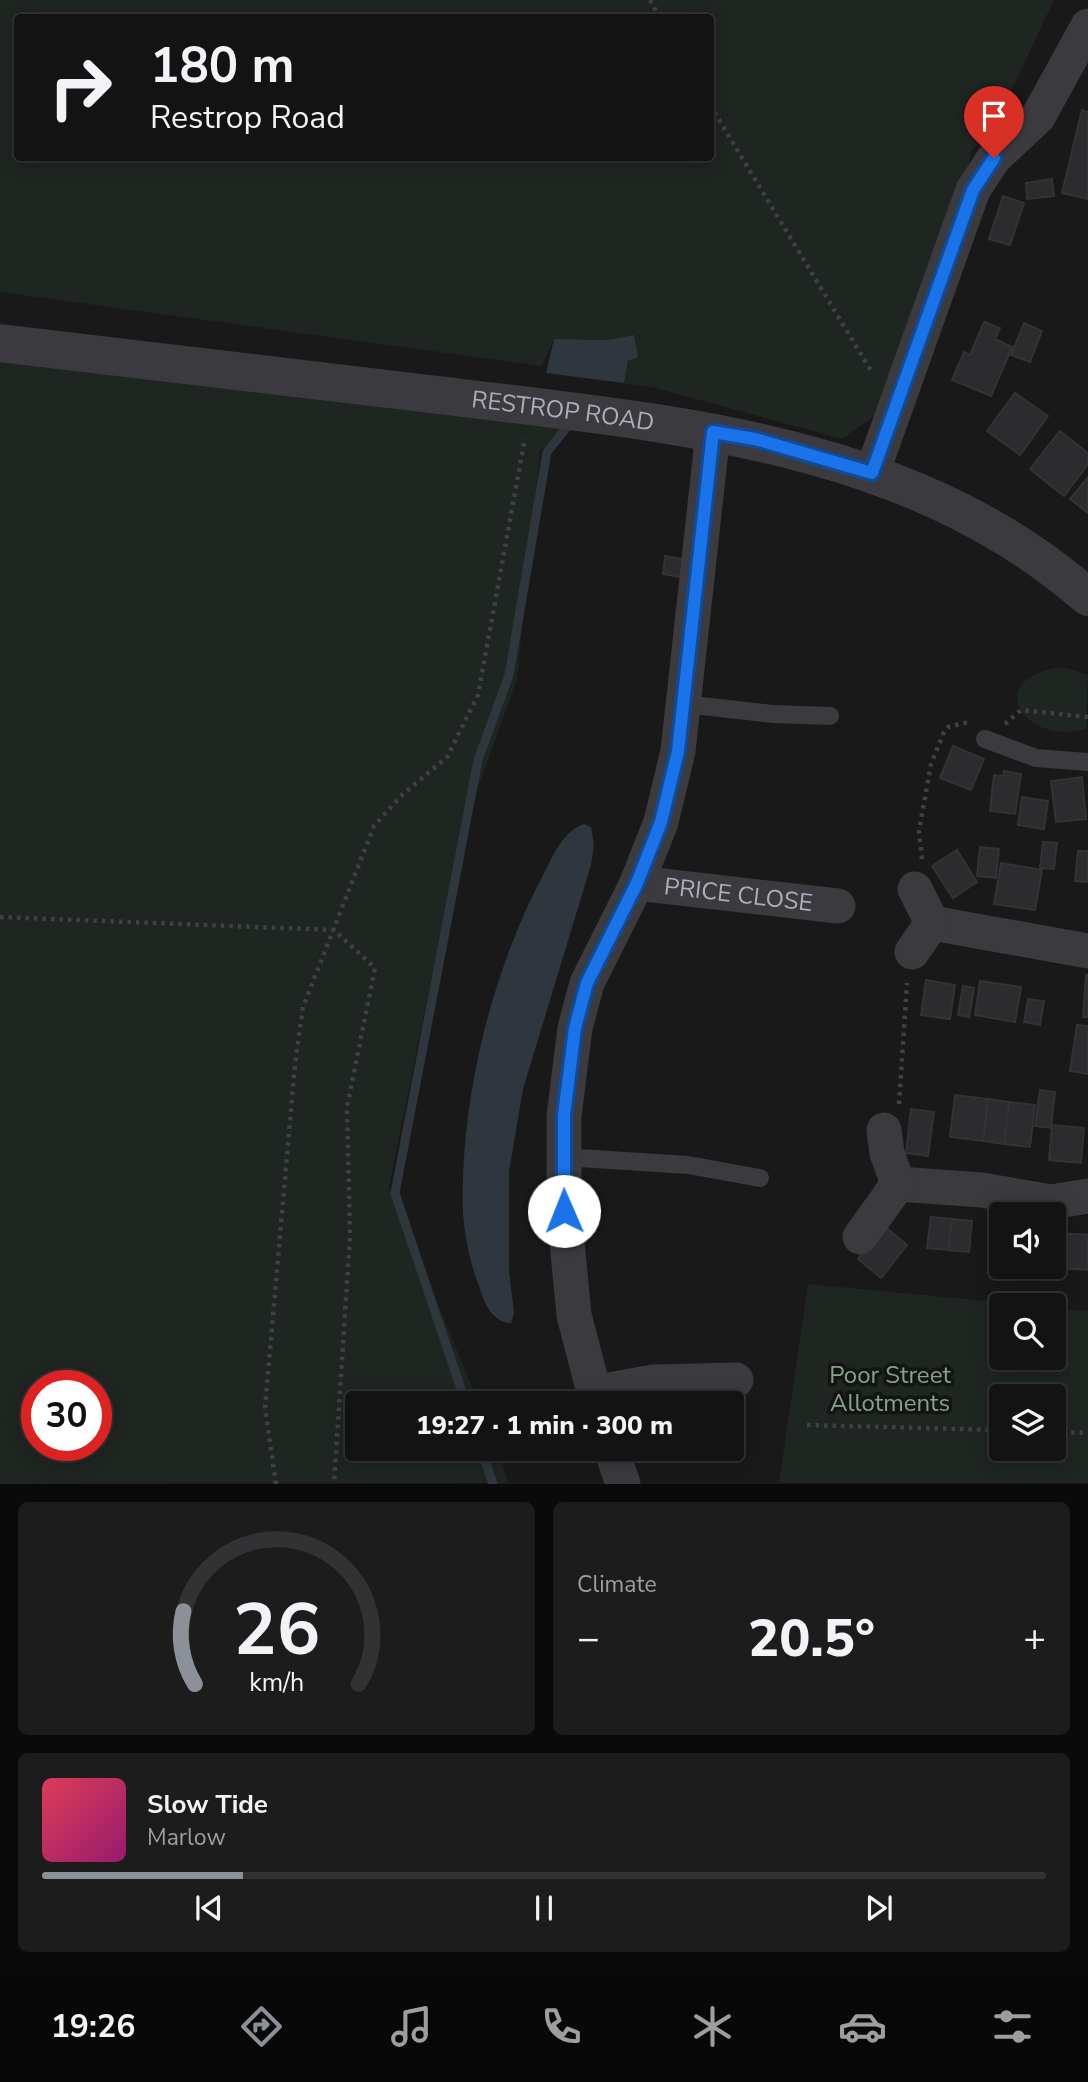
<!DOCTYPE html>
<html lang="en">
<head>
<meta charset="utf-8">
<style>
  :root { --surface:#131314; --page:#1c1c1d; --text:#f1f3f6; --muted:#9d9ea0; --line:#323234; --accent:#8c9099 }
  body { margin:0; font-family:"Nunito Sans",sans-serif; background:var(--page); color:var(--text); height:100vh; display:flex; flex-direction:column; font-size:26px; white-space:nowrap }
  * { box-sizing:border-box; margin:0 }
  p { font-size:23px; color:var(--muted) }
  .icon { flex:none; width:38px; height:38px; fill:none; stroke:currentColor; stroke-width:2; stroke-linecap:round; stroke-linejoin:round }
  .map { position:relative; height:1484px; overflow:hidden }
  .side { display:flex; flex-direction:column; gap:18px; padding:18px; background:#0a0a0b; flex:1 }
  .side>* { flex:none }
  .guide { position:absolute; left:14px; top:14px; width:700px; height:147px; border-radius:7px; box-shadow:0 4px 18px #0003,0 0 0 2px var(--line); background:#131314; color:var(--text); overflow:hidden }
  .tools { position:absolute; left:989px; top:1202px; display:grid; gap:14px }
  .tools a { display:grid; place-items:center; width:77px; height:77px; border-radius:7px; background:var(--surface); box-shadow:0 4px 18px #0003,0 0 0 2px var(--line); font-size:35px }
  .speed { position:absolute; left:21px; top:1370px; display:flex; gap:14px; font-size:35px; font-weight:700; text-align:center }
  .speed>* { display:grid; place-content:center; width:91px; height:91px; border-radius:50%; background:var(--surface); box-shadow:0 4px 18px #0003,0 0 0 2px var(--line); line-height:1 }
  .speed .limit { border:10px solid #d22; background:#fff; color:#111 }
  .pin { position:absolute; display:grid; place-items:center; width:60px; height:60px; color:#fff; margin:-72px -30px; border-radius:50% 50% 50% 0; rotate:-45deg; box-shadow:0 0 7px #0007 }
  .pin .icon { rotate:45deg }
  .me { position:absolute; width:77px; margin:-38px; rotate:359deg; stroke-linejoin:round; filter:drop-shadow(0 0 5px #0008) }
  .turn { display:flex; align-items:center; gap:24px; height:147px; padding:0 21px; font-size:32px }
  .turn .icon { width:91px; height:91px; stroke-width:2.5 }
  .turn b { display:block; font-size:49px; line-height:60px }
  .big { font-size:52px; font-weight:800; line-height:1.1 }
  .side .card { flex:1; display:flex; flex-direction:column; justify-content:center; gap:10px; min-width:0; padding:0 24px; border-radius:10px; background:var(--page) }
  .side .dial { align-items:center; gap:0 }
  .dial svg { height:182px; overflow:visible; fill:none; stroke:var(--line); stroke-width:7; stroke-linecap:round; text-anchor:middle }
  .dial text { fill:var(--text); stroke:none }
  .song { display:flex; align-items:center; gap:21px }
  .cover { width:84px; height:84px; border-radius:10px; background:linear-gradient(135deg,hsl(350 70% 55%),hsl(320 70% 35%)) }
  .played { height:7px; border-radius:4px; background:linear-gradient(90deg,var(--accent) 20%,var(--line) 20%) }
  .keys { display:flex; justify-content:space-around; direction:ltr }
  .heat { display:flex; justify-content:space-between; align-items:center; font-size:38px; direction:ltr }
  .side .tiles { flex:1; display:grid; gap:18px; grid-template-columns:1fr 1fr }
  .card:last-child { grid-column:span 2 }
  .trip { position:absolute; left:345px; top:1391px; width:399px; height:70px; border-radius:7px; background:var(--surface); box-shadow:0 4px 18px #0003,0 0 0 2px var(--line); font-weight:800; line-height:70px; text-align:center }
  .tabs { display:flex; height:112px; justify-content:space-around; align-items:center; background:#080808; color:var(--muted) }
  .tabs .icon { width:49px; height:49px }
  .tabs .active { color:var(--accent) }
  .tabs b { font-size:32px; color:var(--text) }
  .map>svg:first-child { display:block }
  .green { fill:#1f2520; fill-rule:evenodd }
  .water { fill:#30363d }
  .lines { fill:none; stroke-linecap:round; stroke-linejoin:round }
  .stream { stroke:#30363d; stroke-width:9 }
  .building { fill:#2c2c2e; stroke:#333336; stroke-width:2 }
  .path { stroke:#404146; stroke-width:4.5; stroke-dasharray:3.5 5; stroke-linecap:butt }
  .service { stroke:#3a3a3f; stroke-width:18 }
  .minor { stroke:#3a3a3f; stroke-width:35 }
  .tertiary { stroke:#3a3a3f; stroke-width:38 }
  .route-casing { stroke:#114b97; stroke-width:18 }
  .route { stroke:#1a73e8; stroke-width:12 }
  .labels { text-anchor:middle; stroke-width:7; stroke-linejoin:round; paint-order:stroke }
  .street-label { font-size:24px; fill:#acafb9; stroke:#141415 }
  .park-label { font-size:24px; fill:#85a289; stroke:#141415 }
</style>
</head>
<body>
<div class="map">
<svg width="1088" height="1484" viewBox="0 0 1088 1484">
  <rect width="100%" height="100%" fill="#19191a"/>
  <path class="green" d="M0,0H1054L997,121L971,151L969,165L874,416L842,439L656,388L624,383L633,335L607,340L554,339L542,366L0,292ZM18,18H710V158H18Z
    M0,360L569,427L540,450L517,679L460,838L389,1187L479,1403L357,1404V1449H498L508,1483L0,1484ZM37,1386H96V1446H37Z
    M1054,668H1067L1088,675L1086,729C1029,746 981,685 1054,668Z
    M808,1284L1028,1305L1001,1306V1358H1054V1308L1088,1311V1483H779ZM1001,1396H1054V1449H1001Z"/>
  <path class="water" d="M634,335L638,357L628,361L624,383L546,373L554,339L607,340Z
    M584,824L591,827L594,845L591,865L523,1089L509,1172V1271L514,1313L511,1323C491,1322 484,1302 479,1286C465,1249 461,1215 463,1177C467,1073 496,963 545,871C555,853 563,831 584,824Z"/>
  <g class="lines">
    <path class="stream" d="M466,1404L395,1193L478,760L509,675L547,452L571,422
      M481,1449L493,1484"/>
  </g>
  <path class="building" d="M1082,110L1088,112V199L1062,193Z
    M1052,179L1054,196L1027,199L1026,183Z
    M1003,196L1024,203L1010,245L989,239Z
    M984,322L1000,328L995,339L1012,347L991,396L952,380L964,352L970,355Z
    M1024,323L1042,331L1030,362L1011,355Z
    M1015,393L1048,416L1020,455L987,431Z
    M1060,431L1088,453V464L1064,496L1030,469Z
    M1088,477V513L1070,499Z
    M665,556L683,559L680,577L663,574Z
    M953,746L984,759L971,790L940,778Z
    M1004,771L1021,774L1015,814L990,811L994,775L1003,776Z
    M1082,777L1086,819L1056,822L1051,781Z
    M1022,797L1048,801L1044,829L1018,825Z
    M1043,842L1057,843L1054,869L1040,868Z
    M980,847L999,849L996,878L977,876Z
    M957,850L977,882L953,898L932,866Z
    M1078,851H1088V882L1075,881Z
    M1001,863L1042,870L1035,910L994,904Z
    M1086,975H1088V1017H1083Z
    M926,980L955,985L950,1019L921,1015Z
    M980,981L1021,987L1015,1022L975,1015Z
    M963,986L974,988L969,1017L958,1015Z
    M1028,999L1044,1001L1040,1025L1024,1022Z
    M1077,1025L1088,1026V1074L1070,1071Z
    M1040,1090L1055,1092L1051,1128L1035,1126Z
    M955,1095L988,1099L983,1141L950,1137Z
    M988,1099L1009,1102L1004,1144L983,1141Z
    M1009,1102L1035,1105L1030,1147L1004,1144Z
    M911,1109L934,1112L928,1156L906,1153Z
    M1052,1125L1084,1128L1081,1163L1049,1160Z
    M931,1217L952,1219L948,1250L927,1248Z
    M952,1219L972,1221L969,1252L948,1250Z
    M996,1225H1001V1255L993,1254Z
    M884,1226L907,1245L881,1278L858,1259Z
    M1061,1233L1088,1235V1270L1059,1268Z"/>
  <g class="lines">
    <path class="path" d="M650,0L660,18
      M710,105L873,374
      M1005,724L1021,710L1088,717
      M922,859L919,831L931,764L944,732L948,727L969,722
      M0,917L334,930L375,968L347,1107L350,1236L334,1484
      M899,1104L907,983
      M807,1425L1001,1430
      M1054,1432L1088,1433
      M276,1484L265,1408L295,1064L303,1007L374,826L401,796L447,757L478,695L525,438"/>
    <path class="service" d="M684,704L773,714L830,716
      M985,739L1036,758L1088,762
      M563,1157L688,1165L760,1178"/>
    <g class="minor">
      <path d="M872,473L973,190L994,158L1038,117L1088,26"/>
      <path id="s1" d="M637,883L838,906"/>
      <path d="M932,923L1088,951"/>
      <path d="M912,952L932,923L915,889"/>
      <path d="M898,1184L982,1190L1051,1202L1088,1196"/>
      <path d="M860,1237L898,1184L887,1153L884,1130"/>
      <path d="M593,1393L653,1382L736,1380"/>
      <path d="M597,1404L574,1315L564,1211V1116L575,1028L587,983L637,883L661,822L678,751L713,432"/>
      <path d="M611,1449L623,1484"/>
    </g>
    <path class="tertiary" id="s2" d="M0,343C149,360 298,377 447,396C673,424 909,441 1088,597"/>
  </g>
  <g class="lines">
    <defs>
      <path id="route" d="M564,1211V1115L575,1028L587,983L637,883L661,822L678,751L713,432L755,439L872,473L973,190L994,158"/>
    </defs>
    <use href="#route" class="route-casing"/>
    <use href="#route" class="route"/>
  </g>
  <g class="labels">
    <g class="street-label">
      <text dy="8" stroke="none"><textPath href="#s2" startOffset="567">RESTROP ROAD</textPath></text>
      <text dy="8" stroke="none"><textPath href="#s1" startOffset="102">PRICE CLOSE</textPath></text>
    </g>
    <g class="park-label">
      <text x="890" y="1383">Poor Street<tspan x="890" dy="28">Allotments</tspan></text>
    </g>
  </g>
</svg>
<div class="tools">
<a><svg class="icon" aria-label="sound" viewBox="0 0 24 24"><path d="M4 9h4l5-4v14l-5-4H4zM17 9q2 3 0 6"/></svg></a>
<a><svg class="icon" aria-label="search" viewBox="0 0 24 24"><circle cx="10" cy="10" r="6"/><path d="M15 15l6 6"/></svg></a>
<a><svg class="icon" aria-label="layers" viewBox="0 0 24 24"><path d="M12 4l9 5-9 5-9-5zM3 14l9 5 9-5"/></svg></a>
</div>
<div class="speed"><div class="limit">30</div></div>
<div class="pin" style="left:994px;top:158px;background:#d93025"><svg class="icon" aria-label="arrive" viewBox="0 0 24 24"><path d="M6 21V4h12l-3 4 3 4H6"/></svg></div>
<svg class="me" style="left:564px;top:1211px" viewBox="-20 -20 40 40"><circle r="19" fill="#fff"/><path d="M0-13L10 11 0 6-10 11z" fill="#1a73e8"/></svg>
<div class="trip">19:27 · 1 min · 300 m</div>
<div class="guide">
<div class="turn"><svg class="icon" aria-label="right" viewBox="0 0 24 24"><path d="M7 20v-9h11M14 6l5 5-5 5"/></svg><div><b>180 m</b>Restrop Road</div></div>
</div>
</div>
<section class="side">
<div class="tiles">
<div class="card dial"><svg viewBox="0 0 100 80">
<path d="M14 69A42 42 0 1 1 86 69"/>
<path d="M14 69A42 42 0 0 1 9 37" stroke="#8c9099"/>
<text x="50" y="56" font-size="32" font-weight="700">26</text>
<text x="50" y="72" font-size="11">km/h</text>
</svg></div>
<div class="card"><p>Climate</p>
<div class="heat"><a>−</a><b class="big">20.5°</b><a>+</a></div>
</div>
<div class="card">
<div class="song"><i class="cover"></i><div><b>Slow Tide</b><p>Marlow</p></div></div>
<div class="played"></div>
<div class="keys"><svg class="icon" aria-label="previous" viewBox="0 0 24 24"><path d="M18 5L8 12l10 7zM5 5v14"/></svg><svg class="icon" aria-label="pause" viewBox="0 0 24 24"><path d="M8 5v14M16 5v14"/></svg><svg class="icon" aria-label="next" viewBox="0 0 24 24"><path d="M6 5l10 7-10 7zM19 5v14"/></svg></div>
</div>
</div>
</section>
<nav class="tabs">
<b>19:26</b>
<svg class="icon active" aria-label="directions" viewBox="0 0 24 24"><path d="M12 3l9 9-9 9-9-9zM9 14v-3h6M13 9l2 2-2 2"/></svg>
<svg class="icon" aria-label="music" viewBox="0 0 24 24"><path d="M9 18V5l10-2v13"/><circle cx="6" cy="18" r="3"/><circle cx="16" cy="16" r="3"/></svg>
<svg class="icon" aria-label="phone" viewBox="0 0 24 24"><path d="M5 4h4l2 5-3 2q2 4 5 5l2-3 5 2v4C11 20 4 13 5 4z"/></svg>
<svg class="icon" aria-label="climate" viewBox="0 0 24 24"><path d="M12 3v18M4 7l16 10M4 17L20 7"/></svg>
<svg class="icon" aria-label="car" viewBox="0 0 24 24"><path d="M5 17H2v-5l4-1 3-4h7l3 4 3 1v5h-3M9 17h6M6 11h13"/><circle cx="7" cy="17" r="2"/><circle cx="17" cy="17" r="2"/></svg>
<svg class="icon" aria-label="filters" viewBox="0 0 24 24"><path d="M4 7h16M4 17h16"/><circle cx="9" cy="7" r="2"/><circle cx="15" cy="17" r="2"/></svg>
</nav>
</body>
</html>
